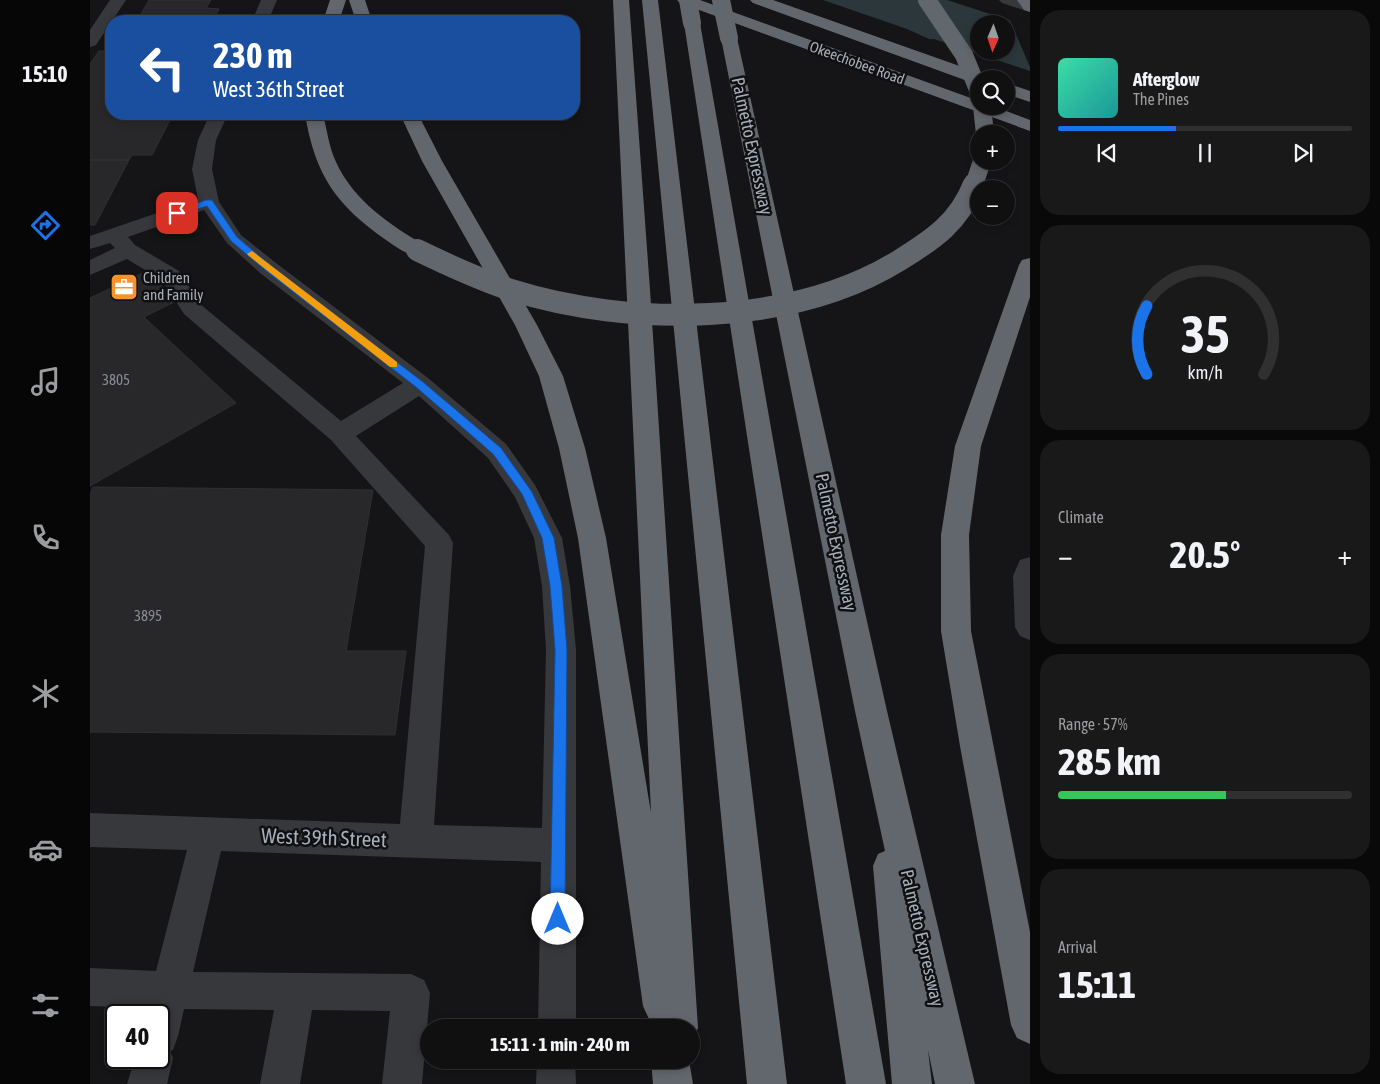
<!DOCTYPE html>
<html lang="en">
<head>
<meta charset="utf-8">
<style>
  :root { --surface:#101011; --page:#19191a; --text:#f1f3f6; --muted:#9c9d9f; --line:#303031; --accent:#1a73e8 }
  body { margin:0; font-family:"Asap Condensed",sans-serif; background:var(--page); color:var(--text); height:100vh; display:flex; flex-direction:column; font-size:19px; white-space:nowrap }
  * { box-sizing:border-box; margin:0 }
  p { font-size:16px; color:var(--muted) }
  .icon { flex:none; width:28px; height:28px; fill:none; stroke:currentColor; stroke-width:2; stroke-linecap:round; stroke-linejoin:round }
  .map { position:relative; flex:1; overflow:hidden }
  .drawer { display:flex; flex-direction:column; gap:10px; padding:10px; background:#090909; width:350px }
  .drawer>* { flex:none }
  .hud { position:absolute; left:15px; top:15px; width:475px; height:105px; border-radius:20px; box-shadow:0 2px 8px #0003,0 0 0 1px var(--line); background:#1a4fa0; color:#fff; overflow:hidden }
  .needle { width:32px; rotate:182deg }
  .tools { position:absolute; left:880px; top:15px; display:grid; gap:10px }
  .tools a { display:grid; place-items:center; width:45px; height:45px; border-radius:50%; background:var(--surface); box-shadow:0 2px 8px #0003,0 0 0 1px var(--line); font-size:25px }
  .speed { position:absolute; left:15px; top:1004px; display:flex; gap:10px; font-size:25px; font-weight:700; text-align:center }
  .speed>* { display:grid; place-content:center; width:65px; height:65px; border-radius:50%; background:var(--surface); box-shadow:0 2px 8px #0003,0 0 0 1px var(--line); line-height:1 }
  .speed .limit { border:2px solid #111; border-radius:8px; background:#fff; color:#111 }
  .pin { position:absolute; display:grid; place-items:center; width:42px; height:42px; color:#fff; margin:-21px; border-radius:10px; box-shadow:0 2px 8px #0006 }
  .me { position:absolute; width:55px; margin:-28px; rotate:0deg; stroke-linejoin:round; filter:drop-shadow(0 0 4px #0008) }
  .turn { display:flex; align-items:center; gap:18px; height:105px; padding:0 25px; font-size:22px }
  .turn .icon { width:65px; height:65px; stroke-width:2.5 }
  .turn b { display:block; font-size:35px; line-height:42px }
  .big { font-size:38px; font-weight:700; line-height:1.1 }
  .drawer .widget { flex:1; display:flex; flex-direction:column; justify-content:center; gap:8px; min-width:0; padding:0 18px; border-radius:20px; background:var(--page) }
  .drawer .dial { align-items:center; gap:0 }
  .dial svg { height:130px; overflow:visible; fill:none; stroke:var(--line); stroke-width:7; stroke-linecap:round; text-anchor:middle }
  .dial text { fill:var(--text); stroke:none }
  .song { display:flex; align-items:center; gap:15px }
  .cover { width:60px; height:60px; border-radius:8px; background:linear-gradient(135deg,hsl(160 70% 55%),hsl(180 70% 35%)) }
  .played { height:5px; border-radius:2px; background:linear-gradient(90deg,var(--accent) 40%,var(--line) 40%) }
  .keys { display:flex; justify-content:space-around; direction:ltr }
  .heat { display:flex; justify-content:space-between; align-items:center; font-size:28px; direction:ltr }
  .charge { height:8px; border-radius:4px; background:linear-gradient(90deg,#34c759 57%,var(--line) 0) }
  .trip { position:absolute; left:330px; top:1019px; width:280px; height:50px; border-radius:25px; background:var(--surface); box-shadow:0 2px 8px #0003,0 0 0 1px var(--line); font-weight:700; line-height:50px; text-align:center }
  main { display:flex; flex:1; min-height:0 }
  .tabs { display:flex; flex-direction:column; width:90px; justify-content:space-around; align-items:center; background:#060607; color:var(--muted) }
  .tabs .icon { width:35px; height:35px }
  .tabs .active { color:var(--accent) }
  .tabs b { font-size:22px; color:var(--text) }
  .map>svg:first-child { display:block }
  .water { fill:#2b373b; fill-rule:evenodd }
  .pier { fill:#151517 }
  .building { fill:#28282b; stroke:#2f3033 }
  .lines { fill:none; stroke-linecap:round; stroke-linejoin:round }
  .minor { fill:#36383c; fill-rule:evenodd }
  .highway { fill:#62676d; fill-rule:evenodd }
  .highway-bridge-far1 { stroke:#62676d; stroke-width:18 }
  .highway-bridge { stroke:#62676d; stroke-width:22 }
  .route { fill:#1a73e8; stroke:#114b97 }
  .slow { fill:#f59e0b }
  .labels { text-anchor:middle; stroke-width:5; stroke-linejoin:round; paint-order:stroke }
  .far-street-label { font-size:15px; fill:#a6afb8; stroke:#101012 }
  .far-poi-label { font-size:15px; fill:#a6afb8; stroke:#101012; text-anchor:start }
  .number-label { font-size:15px; fill:#868c94 }
  .street-label { font-size:18px; fill:#a6afb8; stroke:#101012 }
  .near-street-label { font-size:21px; fill:#a6afb8; stroke:#101012 }
</style>
</head>
<body>
<main>
<nav class="tabs">
<b>15:10</b>
<svg class="icon active" aria-label="directions" viewBox="0 0 24 24"><path d="M12 3l9 9-9 9-9-9zM9 14v-3h6M13 9l2 2-2 2"/></svg>
<svg class="icon" aria-label="music" viewBox="0 0 24 24"><path d="M9 18V5l10-2v13"/><circle cx="6" cy="18" r="3"/><circle cx="16" cy="16" r="3"/></svg>
<svg class="icon" aria-label="phone" viewBox="0 0 24 24"><path d="M5 4h4l2 5-3 2q2 4 5 5l2-3 5 2v4C11 20 4 13 5 4z"/></svg>
<svg class="icon" aria-label="climate" viewBox="0 0 24 24"><path d="M12 3v18M4 7l16 10M4 17L20 7"/></svg>
<svg class="icon" aria-label="car" viewBox="0 0 24 24"><path d="M5 17H2v-5l4-1 3-4h7l3 4 3 1v5h-3M9 17h6M6 11h13"/><circle cx="7" cy="17" r="2"/><circle cx="17" cy="17" r="2"/></svg>
<svg class="icon" aria-label="filters" viewBox="0 0 24 24"><path d="M4 7h16M4 17h16"/><circle cx="9" cy="7" r="2"/><circle cx="15" cy="17" r="2"/></svg>
</nav>
<div class="map">
<svg width="940" height="1084" viewBox="0 0 940 1084">
  <rect width="100%" height="100%" fill="#151517"/>
  <path class="water" d="M733,0H857L940,27V71L844,39H839L817,29ZM889,24H916V51H889Z"/>
  <path class="pier" d="M919,18L940,25V67Z"/>
  <path class="building" d="M59,0H121L116,8L129,9L123,21H47Z
    M9,51H21V114H83L62,155H42L39,160H0V64Z
    M0,160H39L5,225H0Z
    M55,272L88,300L54,317L146,403L0,486V298Z
    M3,487L283,490L256,651H316L305,735L0,732V495Z"/>
  <g class="lines">
    <path class="minor" d="M20,0H36L6,45L0,47V30Z
      M171,0H187L178,21H162Z
      M909,0H933L940,2V12L912,3Z
      M120,114H138L126,140L122,169L129,202L151,235L186,263L338,378L416,444L445,485L472,538L480,586L486,650V1028H448L451,862L131,851L103,972L321,974L334,980L340,993L332,1084H292L300,1011L222,1010L210,1084H170L184,1010L94,1009L88,1036L83,1050L80,1051L83,1058L77,1084H37L45,1058H69V1015H55L57,1008L0,1006V968L66,971L97,850L0,847V813L310,824L335,546L241,440L94,314L73,281L37,259L0,275V260L25,248L20,243L0,249V236L108,199L102,169L108,140ZM114,210L137,243L170,273L313,383L251,421L110,304L89,271L45,245L38,237ZM329,396L398,458L425,497L444,538L452,586L456,650L452,828L344,825L363,543L359,535L266,436Z
      M940,557V640L930,636L925,627L923,576L930,560Z
      M447,1060H485L486,1084H446Z"/>
    <path class="highway" d="M240,0H256L249,21H233Z
      M259,0H275L282,21H266Z
      M523,0H539L560,290L608,1028L601,1042V1028H570V1024L559,1019L553,1006L488,538L469,448L449,376L425,325L332,161L310,114H328L352,161L447,325L473,376L495,448L516,538L561,813Z
      M552,0H568L697,1084H657Z
      M587,0H610L889,101V106H903L940,120V131L590,3Z
      M660,0H683L895,75L897,79H889V84L883,83L663,3Z
      M927,0H940V12L934,10Z
      M602,18L608,20L610,23L796,1084H756L594,23L596,20Z
      M639,33L645,35L647,38L797,711L885,1084H845L838,1050L842,1084H802L783,866L788,854L795,851L765,711L631,38L633,35Z
      M916,83L940,91V102L916,94Z
      M215,114H233C237,130 239,147 246,162C264,201 299,224 334,245L338,250L334,255C320,258 308,248 296,240C246,205 225,175 215,114Z
      M940,258V297L891,446L879,535L881,631L940,932V1044L927,1038L921,1025L870,746L851,631V535L865,446L929,265L932,260Z
      M561,1060H599L603,1084H563Z"/>
    <path class="highway-bridge-far1" d="M598,0L602,23
      M631,0L639,38
      M837,0L874,55L889,92
      M892,106L895,134
      M884,185L892,161"/>
    <path class="highway-bridge" d="M327,250C358,265 388,279 421,290C539,327 702,327 810,260C844,239 869,222 884,184"/>
  </g>
  <path class="route" d="M116,200H122L147,237L181,266L333,382L411,448L442,492L464,538L472,586L477,650L475,919L473,924L468,926L462,924L460,919L465,650L460,586L452,538L432,494L403,454L326,387L175,270L141,241L117,206L87,216L83,213Z"/>
  <path class="slow" d="M162,251L307,362V367H300L159,256L157,254Z"/>
  <defs>
    <symbol id="office-square" viewBox="-11 -11 22 22"><rect x="-9" y="-9" width="18" height="18" rx="4" fill="#f8922c" stroke="#101012"/><path d="M-6-3h4V-5.5h4V-3h4V5H-6ZM-1-4.5V-3h2v-1.5ZM-6 0V1H6V0Z" fill="#fff"/></symbol>
  </defs>
  <g fill-rule="evenodd">
    <use href="#office-square" x="18" y="271" width="32" height="32"/>
  </g>
  <g class="labels">
    <g class="far-street-label">
      <text transform="translate(767 63) rotate(20)" y="5">Okeechobee Road</text>
    </g>
    <g class="far-poi-label">
      <text x="53" y="283">Children<tspan x="53" dy="17">and Family</tspan></text>
    </g>
    <g class="number-label">
      <text x="26" y="385">3805</text>
      <text x="58" y="621">3895</text>
    </g>
    <g class="street-label">
      <text transform="translate(662 146) rotate(78)" y="6">Palmetto Expressway</text>
      <text transform="translate(746 542) rotate(78)" y="6">Palmetto Expressway</text>
      <text transform="translate(832 938) rotate(77)" y="6">Palmetto Expressway</text>
    </g>
    <g class="near-street-label">
      <text transform="translate(234 838) rotate(2)" y="7">West 39th Street</text>
    </g>
  </g>
</svg>
<div class="tools">
<a><svg class="needle" viewBox="-14 -14 28 28"><path d="M0-13l5 13h-10z" fill="#e53935"/><path d="M0 13l5-13h-10z" fill="#9c9d9f"/></svg></a>
<a><svg class="icon" aria-label="search" viewBox="0 0 24 24"><circle cx="10" cy="10" r="6"/><path d="M15 15l6 6"/></svg></a>
<a>+</a>
<a>−</a>
</div>
<div class="speed"><div class="limit">40</div></div>
<div class="pin" style="left:87px;top:213px;background:#d93025"><svg class="icon" aria-label="arrive" viewBox="0 0 24 24"><path d="M6 21V4h12l-3 4 3 4H6"/></svg></div>
<svg class="me" style="left:468px;top:919px" viewBox="-20 -20 40 40"><circle r="19" fill="#fff"/><path d="M0-13L10 11 0 6-10 11z" fill="#1a73e8"/></svg>
<div class="trip">15:11 · 1 min · 240 m</div>
<div class="hud">
<div class="turn"><svg class="icon" aria-label="left" viewBox="0 0 24 24"><path d="M17 20v-9H6M10 6l-5 5 5 5"/></svg><div><b>230 m</b>West 36th Street</div></div>
</div>
</div>
<section class="drawer">
<div class="widget">
<div class="song"><i class="cover"></i><div><b>Afterglow</b><p>The Pines</p></div></div>
<div class="played"></div>
<div class="keys"><svg class="icon" aria-label="previous" viewBox="0 0 24 24"><path d="M18 5L8 12l10 7zM5 5v14"/></svg><svg class="icon" aria-label="pause" viewBox="0 0 24 24"><path d="M8 5v14M16 5v14"/></svg><svg class="icon" aria-label="next" viewBox="0 0 24 24"><path d="M6 5l10 7-10 7zM19 5v14"/></svg></div>
</div>
<div class="widget dial"><svg viewBox="0 0 100 80">
<path d="M14 69A42 42 0 1 1 86 69"/>
<path d="M14 69A42 42 0 0 1 14 27" stroke="#1a73e8"/>
<text x="50" y="56" font-size="32" font-weight="700">35</text>
<text x="50" y="72" font-size="11">km/h</text>
</svg></div>
<div class="widget"><p>Climate</p>
<div class="heat"><a>−</a><b class="big">20.5°</b><a>+</a></div>
</div>
<div class="widget"><p>Range · 57%</p><b class="big">285 km</b><div class="charge"></div></div>
<div class="widget"><p>Arrival</p><b class="big">15:11</b></div>
</section>
</main>
</body>
</html>
